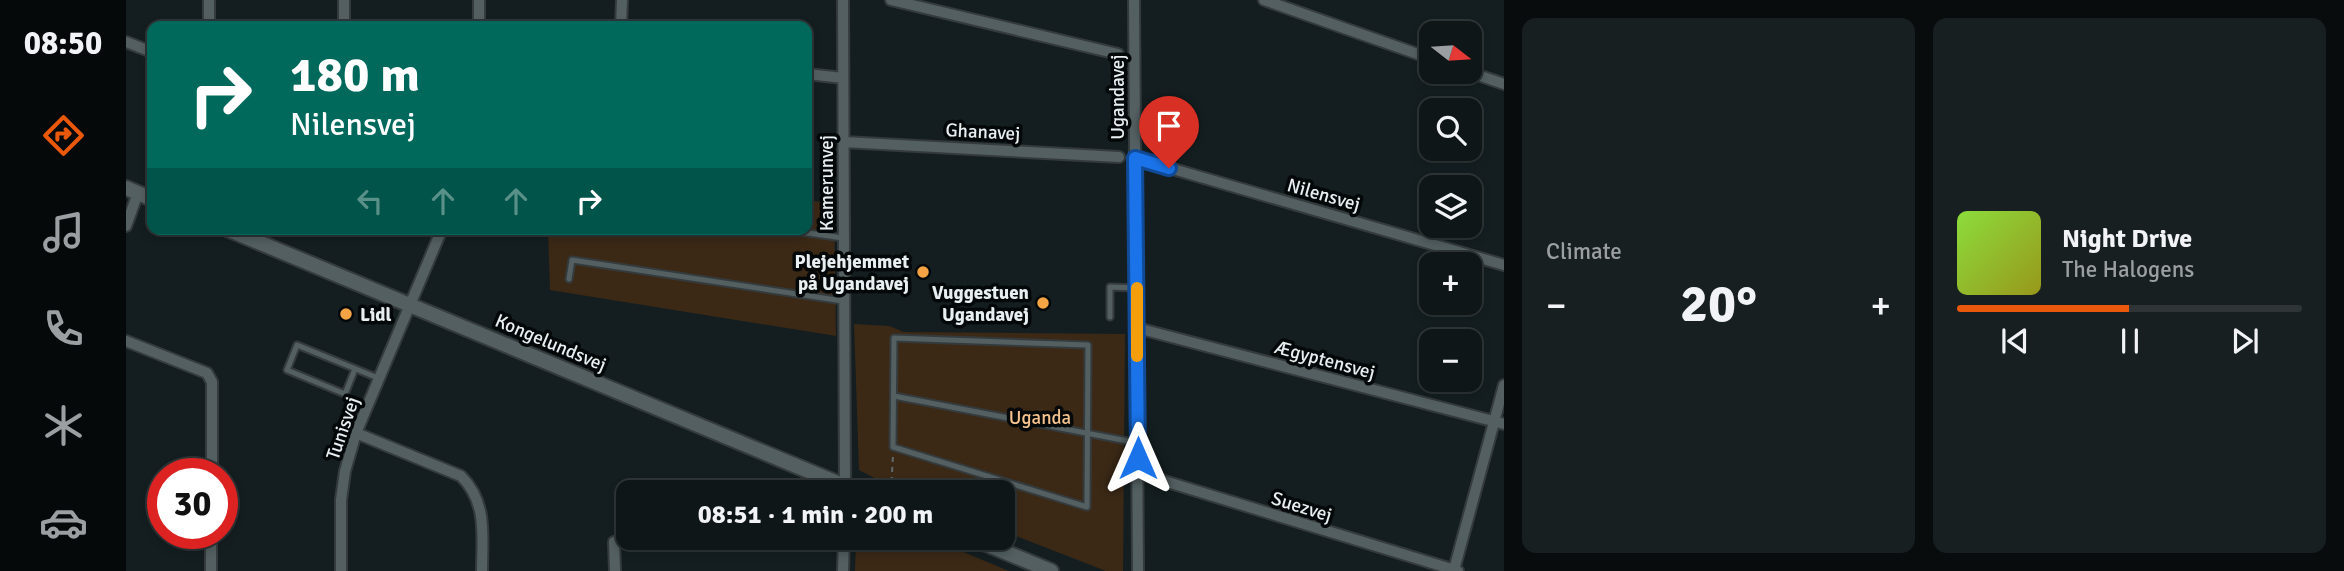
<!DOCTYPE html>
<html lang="en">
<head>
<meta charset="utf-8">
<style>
  :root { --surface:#0f1618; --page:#181f21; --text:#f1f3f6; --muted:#9b9fa2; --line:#2f3537; --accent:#ea580c }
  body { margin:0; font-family:Signika,sans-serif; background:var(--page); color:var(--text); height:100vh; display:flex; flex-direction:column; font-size:26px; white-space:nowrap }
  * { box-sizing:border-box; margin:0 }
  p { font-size:23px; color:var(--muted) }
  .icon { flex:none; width:38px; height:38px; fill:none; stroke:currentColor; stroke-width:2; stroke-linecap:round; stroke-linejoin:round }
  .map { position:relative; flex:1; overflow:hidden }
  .side { display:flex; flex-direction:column; gap:18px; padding:18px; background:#080c0d; width:840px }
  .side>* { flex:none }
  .banner { position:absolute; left:21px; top:21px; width:665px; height:214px; border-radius:14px; box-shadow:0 4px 10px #0003,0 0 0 2px var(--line); background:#00695c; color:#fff; overflow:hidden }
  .needle { width:46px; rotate:107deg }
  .tools { position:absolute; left:1293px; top:21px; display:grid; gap:14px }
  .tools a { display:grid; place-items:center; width:63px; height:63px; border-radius:14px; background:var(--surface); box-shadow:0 4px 10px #0003,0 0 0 2px var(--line); font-size:35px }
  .speed { position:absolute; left:21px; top:458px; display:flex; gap:14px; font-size:35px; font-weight:700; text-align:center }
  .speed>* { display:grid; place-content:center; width:91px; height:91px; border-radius:50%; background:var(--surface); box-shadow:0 4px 10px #0003,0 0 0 2px var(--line); line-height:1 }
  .speed .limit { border:10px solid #d22; background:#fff; color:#111 }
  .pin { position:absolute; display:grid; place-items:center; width:60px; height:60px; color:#fff; margin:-72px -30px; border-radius:50% 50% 50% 0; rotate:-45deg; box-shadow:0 0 7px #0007 }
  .pin .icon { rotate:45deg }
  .me { position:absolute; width:77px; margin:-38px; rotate:0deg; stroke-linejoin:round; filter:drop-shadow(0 0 5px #0008) }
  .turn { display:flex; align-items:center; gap:24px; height:147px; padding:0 28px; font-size:32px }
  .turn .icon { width:91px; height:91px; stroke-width:2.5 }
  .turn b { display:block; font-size:49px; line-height:60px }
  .lanes { display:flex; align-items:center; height:66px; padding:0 28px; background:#0003; justify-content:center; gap:35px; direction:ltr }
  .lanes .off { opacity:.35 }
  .big { font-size:52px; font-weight:700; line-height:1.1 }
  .side .widget { flex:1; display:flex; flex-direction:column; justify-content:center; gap:10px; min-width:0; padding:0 24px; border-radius:14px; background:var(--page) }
  .song { display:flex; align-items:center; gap:21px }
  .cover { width:84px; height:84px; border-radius:10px; background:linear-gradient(135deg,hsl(90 70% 55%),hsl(60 70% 35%)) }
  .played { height:7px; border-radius:4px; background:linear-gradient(90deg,var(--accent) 50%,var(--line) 50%) }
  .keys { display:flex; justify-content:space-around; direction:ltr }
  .heat { display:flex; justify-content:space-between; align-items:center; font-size:38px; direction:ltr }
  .side .tiles { flex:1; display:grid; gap:18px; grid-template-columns:repeat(2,1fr) }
  .trip { position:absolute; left:490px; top:480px; width:399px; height:70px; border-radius:14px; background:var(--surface); box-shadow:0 4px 10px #0003,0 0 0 2px var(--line); font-weight:700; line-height:70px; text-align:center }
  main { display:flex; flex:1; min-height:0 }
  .tabs { display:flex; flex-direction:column; width:126px; justify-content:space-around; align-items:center; background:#06090a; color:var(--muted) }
  .tabs .icon { width:49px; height:49px }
  .tabs .active { color:var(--accent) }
  .tabs b { font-size:32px; color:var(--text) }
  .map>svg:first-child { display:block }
  .green { fill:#3b2916 }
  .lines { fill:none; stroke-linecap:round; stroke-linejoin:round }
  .service-casing { stroke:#353b3d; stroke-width:9 }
  .minor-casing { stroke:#353b3d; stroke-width:14 }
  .tertiary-casing { stroke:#353b3d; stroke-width:18 }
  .path { stroke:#616a6c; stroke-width:2; stroke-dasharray:5 5; stroke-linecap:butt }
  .service { stroke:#535f61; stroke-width:5 }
  .minor { stroke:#535f61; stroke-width:10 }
  .tertiary { stroke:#535f61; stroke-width:14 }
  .route-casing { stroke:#114b97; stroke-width:18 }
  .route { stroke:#1a73e8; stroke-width:12 }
  .slow { stroke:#f59e0b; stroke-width:12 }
  .poi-dot { fill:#f4a444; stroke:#040808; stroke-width:2.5 }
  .labels { text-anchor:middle; stroke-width:7; stroke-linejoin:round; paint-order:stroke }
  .street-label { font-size:19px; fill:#e8eff0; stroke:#040808 }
  .poi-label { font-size:19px; font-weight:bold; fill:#e8eff0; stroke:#040808; text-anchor:end }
  .park-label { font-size:19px; fill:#f7c38e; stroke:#040808 }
</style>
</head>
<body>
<main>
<nav class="tabs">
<b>08:50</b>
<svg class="icon active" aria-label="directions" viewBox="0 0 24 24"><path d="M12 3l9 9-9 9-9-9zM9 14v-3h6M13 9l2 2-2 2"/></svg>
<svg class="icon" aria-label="music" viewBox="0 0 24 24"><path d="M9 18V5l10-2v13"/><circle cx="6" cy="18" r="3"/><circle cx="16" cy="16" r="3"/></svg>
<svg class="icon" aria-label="phone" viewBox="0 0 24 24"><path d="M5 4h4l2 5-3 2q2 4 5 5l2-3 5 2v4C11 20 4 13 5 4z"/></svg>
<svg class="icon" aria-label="climate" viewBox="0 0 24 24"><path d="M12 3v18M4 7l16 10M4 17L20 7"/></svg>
<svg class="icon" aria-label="car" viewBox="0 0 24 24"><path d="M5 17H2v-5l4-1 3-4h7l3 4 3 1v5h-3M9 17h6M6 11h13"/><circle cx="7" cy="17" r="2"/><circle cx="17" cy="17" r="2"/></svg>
</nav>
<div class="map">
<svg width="1378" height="571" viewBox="0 0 1378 571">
  <rect width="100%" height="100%" fill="#141e20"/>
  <path class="green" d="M681,200L708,204L710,336L424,290L422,229H681Z
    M728,324L763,326L778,332L999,334L997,571H980L877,531V492H776L733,470Z
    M730,537H801L883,571H729Z"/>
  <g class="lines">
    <defs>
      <path id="service" d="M654,229L717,238
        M443,279L446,260L717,301
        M984,317V287L1011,288
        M768,338L962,345L961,507L767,447Z
        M229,369L219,394L161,370L171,345L252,378
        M768,396L1012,443"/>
      <path id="minor" d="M218,0V26
        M353,0V26
        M717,0L719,492
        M765,0L992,54
        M1008,0L1012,571
        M1138,0L1306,59
        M83,26V0
        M495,26L496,0
        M0,42L26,52
        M1343,72L1378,84
        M681,74L717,78
        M718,142L993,157
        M1009,158L1378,265
        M0,226L12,193
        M1011,328L1378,424
        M0,341L81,373L86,382V474
        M230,433L335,476C362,503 356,536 356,571
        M1012,473L1332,571
        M488,542L489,571
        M1328,570L1378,385
        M85,571V534
        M215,571V500L219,471L230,433L316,229
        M717,571L718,537"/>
      <path id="tertiary" d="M0,188L26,199
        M101,229L733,492
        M843,537L925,571"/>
    </defs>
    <use href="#service" class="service-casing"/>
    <use href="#minor" class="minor-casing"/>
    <use href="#tertiary" class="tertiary-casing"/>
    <path class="path" d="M765,492L767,455"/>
    <use href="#service" class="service"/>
    <use href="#minor" class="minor"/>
    <use href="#tertiary" class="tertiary"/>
  </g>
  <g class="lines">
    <defs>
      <path id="route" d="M1012,458L1009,158L1043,168"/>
    </defs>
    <use href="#route" class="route-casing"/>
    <use href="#route" class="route"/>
    <path class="slow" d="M1011,288V356"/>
  </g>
  <g class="poi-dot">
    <circle cx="797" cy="272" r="7"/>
    <circle cx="917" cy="303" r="7"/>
    <circle cx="220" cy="314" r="7"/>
  </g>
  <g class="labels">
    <g class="street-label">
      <text transform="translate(991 97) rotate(-90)" y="7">Ugandavej</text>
      <text transform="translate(857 131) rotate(3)" y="7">Ghanavej</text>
      <text transform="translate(700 183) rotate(-90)" y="7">Kamerunvej</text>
      <text transform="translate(1198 194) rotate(16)" y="7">Nilensvej</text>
      <text transform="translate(425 342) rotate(23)" y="7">Kongelundsvej</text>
      <text transform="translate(1199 359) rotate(15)" y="7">Ægyptensvej</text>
      <text transform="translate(216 428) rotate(-71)" y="7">Tunisvej</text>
      <text transform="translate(1176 506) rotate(17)" y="7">Suezvej</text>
    </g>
    <g class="poi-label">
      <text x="783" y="268">Plejehjemmet<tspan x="783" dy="22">på Ugandavej</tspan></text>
      <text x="903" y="299">Vuggestuen<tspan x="903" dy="22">Ugandavej</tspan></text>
      <text x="234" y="321" text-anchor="start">Lidl</text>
    </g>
    <g class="park-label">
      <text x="914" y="424">Uganda</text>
    </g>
  </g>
</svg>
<div class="tools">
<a><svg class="needle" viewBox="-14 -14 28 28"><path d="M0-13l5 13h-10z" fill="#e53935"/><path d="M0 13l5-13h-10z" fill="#9b9fa2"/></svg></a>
<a><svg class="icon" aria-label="search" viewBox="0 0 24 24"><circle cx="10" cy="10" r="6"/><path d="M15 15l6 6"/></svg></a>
<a><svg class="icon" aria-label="layers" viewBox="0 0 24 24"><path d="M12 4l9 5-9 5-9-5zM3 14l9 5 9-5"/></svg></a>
<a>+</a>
<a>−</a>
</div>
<div class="speed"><div class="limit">30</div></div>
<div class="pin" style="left:1043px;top:168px;background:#d93025"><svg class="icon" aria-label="arrive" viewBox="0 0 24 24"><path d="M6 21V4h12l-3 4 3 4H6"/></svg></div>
<svg class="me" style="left:1012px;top:458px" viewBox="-20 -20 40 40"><path d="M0-17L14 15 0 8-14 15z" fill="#1a73e8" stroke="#fff" stroke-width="4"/></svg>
<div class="trip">08:51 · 1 min · 200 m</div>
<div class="banner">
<div class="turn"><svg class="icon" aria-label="right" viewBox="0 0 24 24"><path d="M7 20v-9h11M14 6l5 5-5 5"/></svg><div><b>180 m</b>Nilensvej</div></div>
<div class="lanes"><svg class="icon off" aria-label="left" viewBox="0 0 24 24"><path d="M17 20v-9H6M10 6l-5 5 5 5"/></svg><svg class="icon off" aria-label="ahead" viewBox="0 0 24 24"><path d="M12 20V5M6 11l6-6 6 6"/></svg><svg class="icon off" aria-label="ahead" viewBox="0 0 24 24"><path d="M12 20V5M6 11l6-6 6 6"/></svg><svg class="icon" aria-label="right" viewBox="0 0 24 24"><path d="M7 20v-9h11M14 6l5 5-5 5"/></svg></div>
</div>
</div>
<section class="side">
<div class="tiles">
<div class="widget"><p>Climate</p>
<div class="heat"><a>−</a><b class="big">20°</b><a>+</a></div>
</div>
<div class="widget">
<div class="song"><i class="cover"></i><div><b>Night Drive</b><p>The Halogens</p></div></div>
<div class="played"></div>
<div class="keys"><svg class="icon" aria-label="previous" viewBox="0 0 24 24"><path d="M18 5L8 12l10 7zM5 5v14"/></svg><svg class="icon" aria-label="pause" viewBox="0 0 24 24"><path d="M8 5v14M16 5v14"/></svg><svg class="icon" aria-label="next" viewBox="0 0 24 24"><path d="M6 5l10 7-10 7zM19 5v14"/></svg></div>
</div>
</div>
</section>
</main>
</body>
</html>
